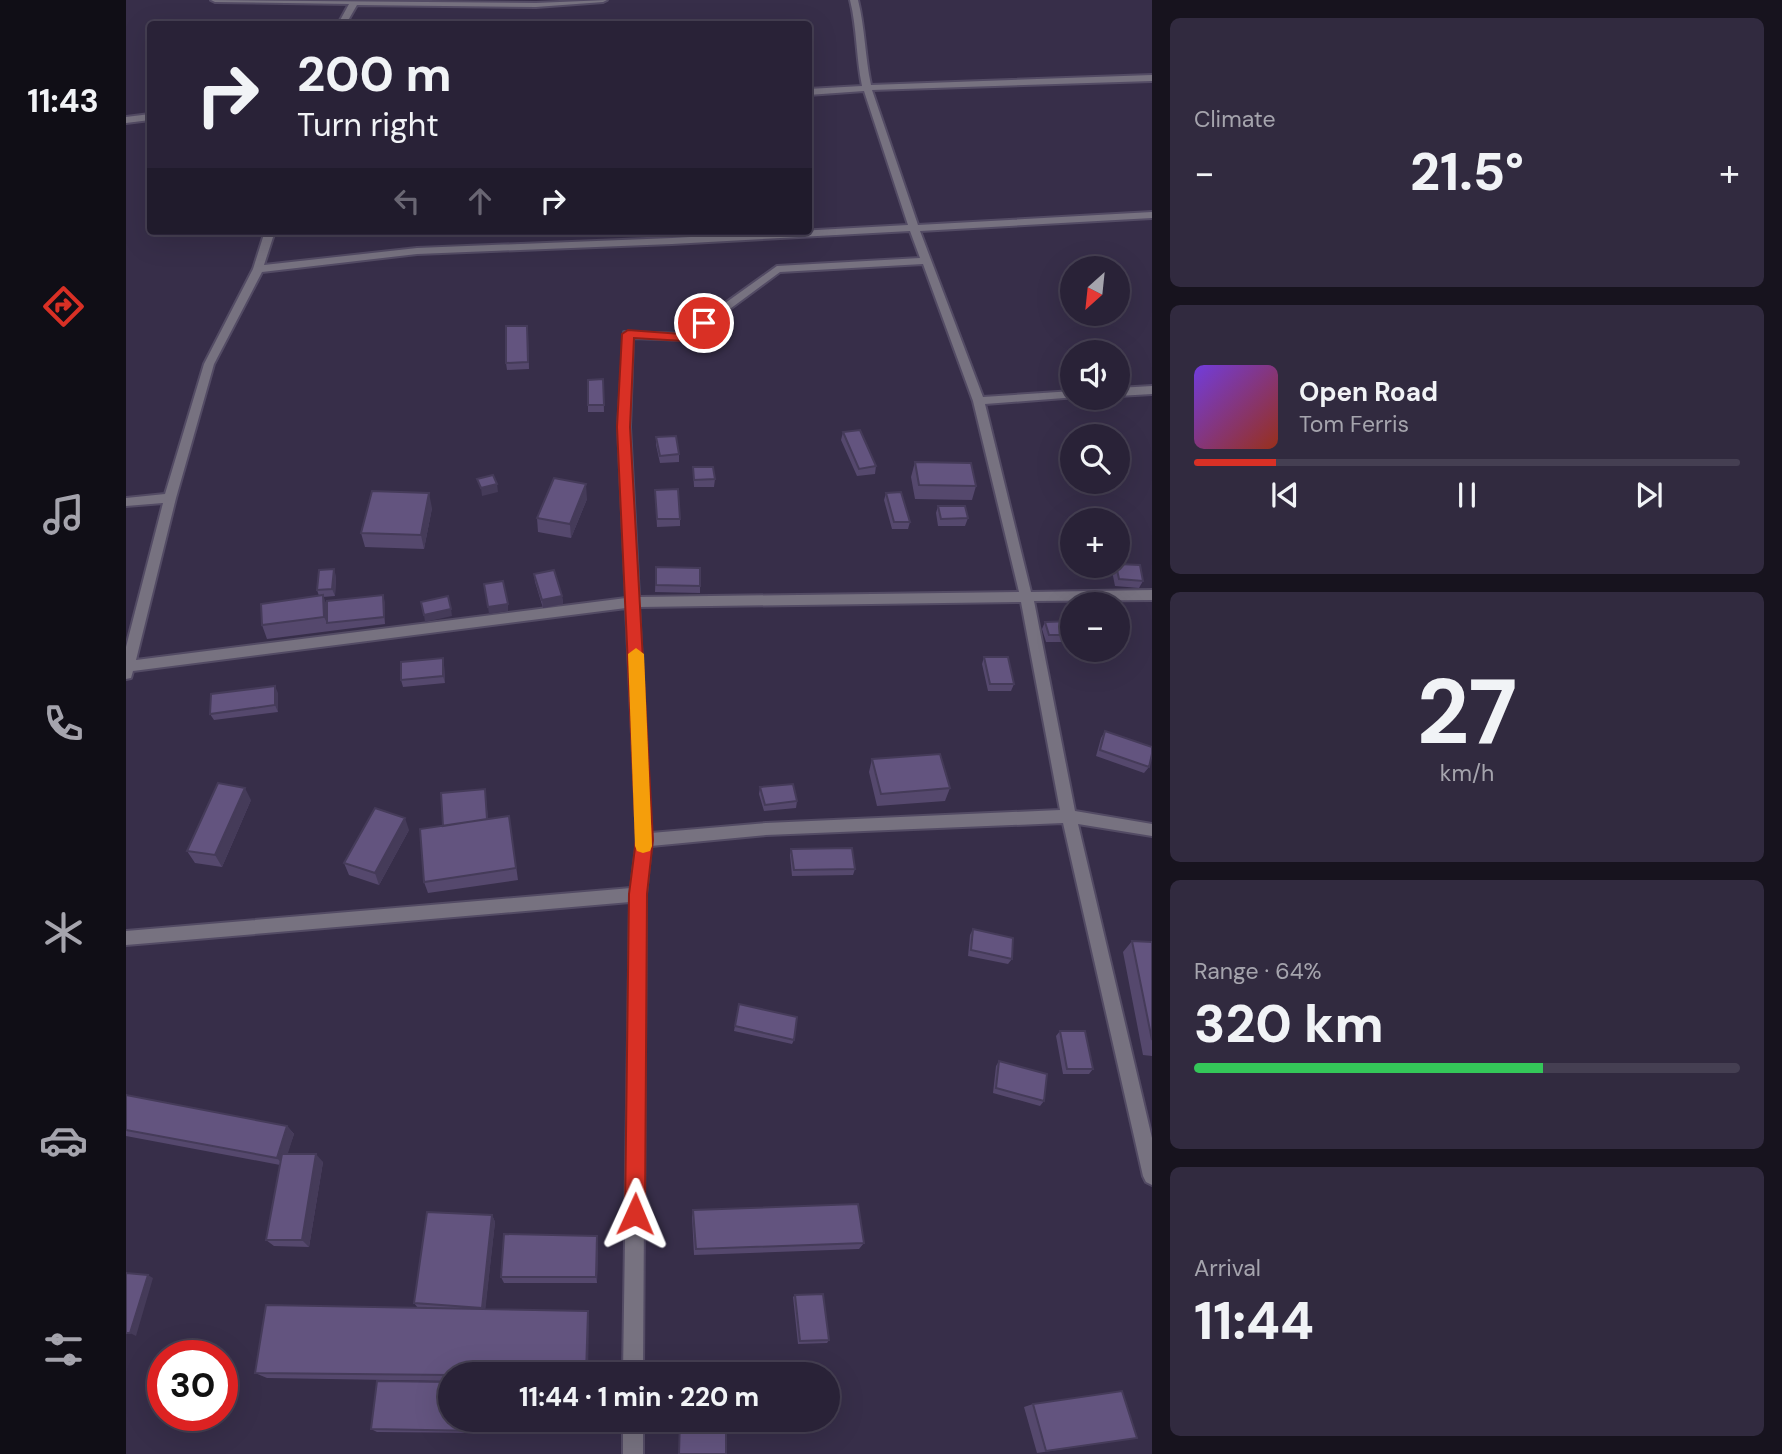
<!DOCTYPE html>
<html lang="en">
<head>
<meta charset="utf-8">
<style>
  :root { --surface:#292237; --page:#312a3f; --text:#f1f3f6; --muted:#a5a4ad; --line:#453f52; --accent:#d93025 }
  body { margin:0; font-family:"DM Sans",sans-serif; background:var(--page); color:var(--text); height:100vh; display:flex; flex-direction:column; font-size:26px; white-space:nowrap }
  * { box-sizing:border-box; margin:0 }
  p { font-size:23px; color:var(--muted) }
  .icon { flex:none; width:38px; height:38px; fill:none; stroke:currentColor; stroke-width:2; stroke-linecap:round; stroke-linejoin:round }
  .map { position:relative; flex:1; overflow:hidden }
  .drawer { display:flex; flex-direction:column; gap:18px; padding:18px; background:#17131e; width:630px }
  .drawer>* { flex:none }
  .hud { position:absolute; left:21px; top:21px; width:665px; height:214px; border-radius:7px; box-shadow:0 7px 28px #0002,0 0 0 2px var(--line); background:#292237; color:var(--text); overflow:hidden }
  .needle { width:46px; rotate:207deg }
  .fabs { position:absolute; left:934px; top:256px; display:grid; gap:14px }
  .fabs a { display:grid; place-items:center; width:70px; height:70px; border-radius:50%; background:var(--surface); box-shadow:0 7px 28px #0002,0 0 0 2px var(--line); font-size:35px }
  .speed { position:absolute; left:21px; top:1340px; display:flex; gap:14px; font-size:35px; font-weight:700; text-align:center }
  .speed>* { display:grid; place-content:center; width:91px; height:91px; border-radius:50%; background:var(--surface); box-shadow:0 7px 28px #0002,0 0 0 2px var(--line); line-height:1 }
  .speed .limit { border:10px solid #d22; background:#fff; color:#111 }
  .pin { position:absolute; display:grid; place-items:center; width:60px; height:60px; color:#fff; margin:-30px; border:4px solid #fff; border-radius:50%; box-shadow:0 2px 7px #0007 }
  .me { position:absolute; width:77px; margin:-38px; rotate:1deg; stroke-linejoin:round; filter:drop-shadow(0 0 5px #0008) }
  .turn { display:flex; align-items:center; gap:24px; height:147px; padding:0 35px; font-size:32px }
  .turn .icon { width:91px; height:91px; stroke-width:2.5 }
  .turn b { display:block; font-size:49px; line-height:60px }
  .lanes { display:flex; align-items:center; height:66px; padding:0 35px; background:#0003; justify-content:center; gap:35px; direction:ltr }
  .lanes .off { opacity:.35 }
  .big { font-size:52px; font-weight:800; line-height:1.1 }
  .drawer .card { flex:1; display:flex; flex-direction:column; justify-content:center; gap:10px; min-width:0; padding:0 24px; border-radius:10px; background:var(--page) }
  .drawer .dial { align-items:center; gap:0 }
  .dial b { font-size:91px; line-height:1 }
  .song { display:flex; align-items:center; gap:21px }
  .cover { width:84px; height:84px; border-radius:10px; background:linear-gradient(135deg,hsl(260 70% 55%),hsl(10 70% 35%)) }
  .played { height:7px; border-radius:4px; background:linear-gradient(90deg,var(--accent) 15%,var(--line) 15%) }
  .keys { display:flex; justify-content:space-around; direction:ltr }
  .heat { display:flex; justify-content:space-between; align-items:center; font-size:38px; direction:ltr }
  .charge { height:10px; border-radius:5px; background:linear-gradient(90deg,#34c759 64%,var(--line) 0) }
  .trip { position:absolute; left:312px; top:1362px; width:402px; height:70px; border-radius:35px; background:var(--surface); box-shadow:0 7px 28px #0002,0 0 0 2px var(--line); font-weight:800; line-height:70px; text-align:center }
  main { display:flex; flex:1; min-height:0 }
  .tab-bar { display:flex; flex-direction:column; width:126px; justify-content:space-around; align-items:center; background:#100e16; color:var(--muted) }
  .tab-bar .icon { width:49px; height:49px }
  .tab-bar .selected { color:var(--accent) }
  .tab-bar b { font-size:32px; color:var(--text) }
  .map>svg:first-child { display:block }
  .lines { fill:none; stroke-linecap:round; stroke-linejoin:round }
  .street-casing { stroke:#534b64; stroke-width:4 }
  .street { fill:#777280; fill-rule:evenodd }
  .wall { fill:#55486d }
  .shaded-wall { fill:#453b59 }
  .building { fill:#63547f; stroke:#453b59; stroke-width:2 }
  .route { fill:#d93025; stroke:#8d1f18; stroke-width:2 }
  .slow { fill:#f59e0b }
</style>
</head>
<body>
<main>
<nav class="tab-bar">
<b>11:43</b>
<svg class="icon selected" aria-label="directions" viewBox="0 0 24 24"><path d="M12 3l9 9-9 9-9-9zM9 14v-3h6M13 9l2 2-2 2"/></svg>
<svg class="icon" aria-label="music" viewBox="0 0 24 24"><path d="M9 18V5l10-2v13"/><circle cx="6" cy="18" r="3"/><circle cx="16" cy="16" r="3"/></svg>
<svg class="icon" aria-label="phone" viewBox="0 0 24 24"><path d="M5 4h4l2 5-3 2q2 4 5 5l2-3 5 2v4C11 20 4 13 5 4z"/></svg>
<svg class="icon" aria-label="climate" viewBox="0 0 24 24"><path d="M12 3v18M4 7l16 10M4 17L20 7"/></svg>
<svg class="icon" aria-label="car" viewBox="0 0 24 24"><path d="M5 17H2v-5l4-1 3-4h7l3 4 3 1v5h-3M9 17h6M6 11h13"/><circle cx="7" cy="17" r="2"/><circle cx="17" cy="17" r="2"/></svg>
<svg class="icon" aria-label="filters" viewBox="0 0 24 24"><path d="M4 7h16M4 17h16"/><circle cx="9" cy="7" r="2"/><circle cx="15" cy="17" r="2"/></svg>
</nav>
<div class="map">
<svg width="1026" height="1454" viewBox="0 0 1026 1454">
  <rect width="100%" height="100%" fill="#372e49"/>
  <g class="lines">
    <defs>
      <path id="street" d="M85,0L410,3L481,0L477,2L410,7L231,5L220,24H212L223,4L89,2Z
        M724,0H732C739,28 739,57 745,85L1026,75V81L746,90L792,225L1026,212V218L794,231L857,397L947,391V397H951L859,404L905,592L1026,590V600L908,601L949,811L1026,824V836L952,824L1026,1138V1185L1020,1182L1017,1176L937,823L640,835L525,846L520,894L517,1374H497L504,902L0,945V931L505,888L511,840L500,608L7,671L5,678L0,679V647L37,503L0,506V498L39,494L78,364L127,269L139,231H149L138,265L291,248L546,238L782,225L738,91L682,95V89L736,86C730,57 731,28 724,0ZM784,231L794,258L651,266L556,334L498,332L492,427L500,598L10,660L50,498L88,364L136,272L291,254L546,244ZM797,264L847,401L893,592L513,597L504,427L507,338L562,340L654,272ZM895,602L934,810L640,823L525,833L513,607Z
        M24,114V120L0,123V117Z
        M1026,386V394L992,396V388Z
        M497,1419H517V1454H497Z"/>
    </defs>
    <use href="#street" class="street-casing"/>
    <use href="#street" class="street"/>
  </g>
  <path class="wall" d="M402,333L403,369L381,370L380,363Z
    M477,379L478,412H462V380Z
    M717,432L750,466L749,474L731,476L715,440Z
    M530,437L553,454V462L534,463L530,445Z
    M789,462L850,486L846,500L789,499L785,477Z
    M567,467L589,479L588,487H568Z
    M529,490L554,519V526L531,527Z
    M760,493L784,522L782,529H766L758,500Z
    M461,499L445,538L412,532L411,518Z
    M812,506L842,518L839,526H812L810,513Z
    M306,508L298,549L239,547L235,533Z
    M989,565H992L1017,581L1013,588L989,586L986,571Z
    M530,567L574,586V593L529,592Z
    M408,574L436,596L437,604L417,608L409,582Z
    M210,576L209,596L197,597L201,606L259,602V624L141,639L136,625L193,596L191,590Z
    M947,621V642H920L916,629L919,622Z
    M858,657L888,684L885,691H862L856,664Z
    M318,665L319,683L277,687L275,680Z
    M152,693V712L88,720L84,714Z
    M979,731L1023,767L1018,773L970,756L975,738Z
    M746,759L824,788L819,801L751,806L743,772Z
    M634,787L671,801L670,808L638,811L633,794Z
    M359,789L362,819L383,816L392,880L302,893L298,882L317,826Z
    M125,800L96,867L69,863L61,851Z
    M283,830L253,885L223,875L218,863Z
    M665,849L729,869L727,875L666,876L664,855Z
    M847,929L886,959L882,964L842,956L844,935Z
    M1006,941L1026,942V1056L1017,1055L997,952Z
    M613,1004L668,1040L666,1044L608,1031Z
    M934,1031L967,1069L963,1074H937L930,1036Z
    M873,1061L918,1101L914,1106L867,1093L870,1066Z
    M0,1095L161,1126L168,1134L161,1154L197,1162L183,1247L148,1246L140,1240L154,1165L0,1136Z
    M567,1210L738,1243L733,1249L568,1255L566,1217Z
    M366,1215L369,1222L359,1309L463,1318L324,1374V1381L141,1378L129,1373L292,1308L288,1303Z
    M472,1242L471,1283H378L375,1277Z
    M669,1295L703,1340L701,1343L672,1344L667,1297Z
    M907,1404L1011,1438L911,1453L898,1407Z
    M359,1419L358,1433L251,1432L245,1429Z"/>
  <path class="shaded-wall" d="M371,484L372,492L356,496L355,488Z
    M460,484L461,499L445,538L444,524Z
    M303,493L306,508L298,549L295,535Z
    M208,569L210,576L209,596L206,589Z
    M197,595L202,609L201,623L198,617Z
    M257,595L259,602V624L258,617Z
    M436,596L437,604L417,608L416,600Z
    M382,604V611L363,614L362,607Z
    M325,609L326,616L299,622L298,615Z
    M317,658L318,665L319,683L317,676Z
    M149,686L152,693V712L149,705Z
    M119,788L125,800L96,867L89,855Z
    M279,818L283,830L253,885L249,873Z
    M161,1126L168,1134L158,1166L151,1158Z
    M190,1154L197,1162L183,1247L176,1240Z
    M366,1215L369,1222L359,1313L356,1308Z
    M471,1236L472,1242L471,1283L470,1277Z
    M22,1275L27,1278L10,1336L4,1333Z
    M462,1311L463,1318L462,1374H460Z
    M355,1419H359L358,1433L354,1431Z"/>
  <path class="building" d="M380,326H401L402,362L380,363Z
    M477,379L478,405H462V380Z
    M734,430L750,466L733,469L717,432Z
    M550,436L553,454L534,456L530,437Z
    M789,462L845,463L850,486L793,485Z
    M567,467H587L589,479L568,480Z
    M367,475L371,484L355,488L351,479Z
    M428,478L460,484L444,524L411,518Z
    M552,489L554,519H531L529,490Z
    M246,491L303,493L295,535L235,533Z
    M775,492L784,522H768L760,493Z
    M812,506H839L842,518L815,519Z
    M992,564L1014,565L1017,581L993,579L990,565H992Z
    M530,567L574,568V586L530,585Z
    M208,569L206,589L191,590L193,570Z
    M428,570L436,596L416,600L408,574Z
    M377,581L382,604L362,607L358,584Z
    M197,595L198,617L136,625L135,604Z
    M257,595L258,617L201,623V601Z
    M322,596L325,609L298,615L295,602Z
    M947,621V635H923L919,622Z
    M858,657H882L888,684H864Z
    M317,658V676L275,680V662Z
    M149,686V705L84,714L85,694Z
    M979,731L1026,747V754L1023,767L974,750Z
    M814,754L824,788L755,794L746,759Z
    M92,783L119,788L89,855L61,851Z
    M667,784L671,801L639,805L634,787Z
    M359,789L361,819L317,826L315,793Z
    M249,808L279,818L249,873L218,863Z
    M383,816L390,868L298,882L294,829Z
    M726,848L729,869L668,870L665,849Z
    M847,929L887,938L886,959L845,950Z
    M1006,941L1026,942V1040Z
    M613,1004L671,1017L668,1040L609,1026Z
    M934,1031H959L967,1069H941Z
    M873,1061L921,1074L918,1101L870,1088Z
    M0,1095L161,1126L151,1158L0,1130Z
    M156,1154H190L176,1240H140Z
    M732,1204L738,1243L570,1249L567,1210Z
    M301,1212L366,1215L356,1308L288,1303Z
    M378,1234L471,1236L470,1277H375Z
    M0,1273L22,1275L4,1333H0Z
    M697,1294L703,1340L674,1341L669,1295Z
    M140,1305L462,1311L460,1374H324V1375L129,1373Z
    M702,1378H705L709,1416H702Z
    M251,1381L324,1382V1419H355L354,1431L245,1429Z
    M996,1391L1011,1438L920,1451L907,1404Z
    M554,1419H600V1454H553Z"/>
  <path class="route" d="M578,319L582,321V326L558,341L508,338L504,427L527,840L521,894L519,1214L516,1221L509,1224L502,1221L499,1214L503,894L510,840L491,427L496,334L502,330L555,334Z"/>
  <path class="slow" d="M510,648L518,654L526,846L524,851L517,853L511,851L509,846L502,654Z"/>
</svg>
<div class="fabs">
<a><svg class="needle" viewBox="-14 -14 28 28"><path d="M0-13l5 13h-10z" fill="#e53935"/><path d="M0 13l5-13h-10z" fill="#a5a4ad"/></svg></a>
<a><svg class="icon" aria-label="sound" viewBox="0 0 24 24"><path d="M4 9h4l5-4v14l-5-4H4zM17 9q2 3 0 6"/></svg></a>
<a><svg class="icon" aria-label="search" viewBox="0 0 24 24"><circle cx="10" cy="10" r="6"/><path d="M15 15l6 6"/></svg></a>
<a>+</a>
<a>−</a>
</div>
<div class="speed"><div class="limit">30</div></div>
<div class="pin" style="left:578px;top:323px;background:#d93025"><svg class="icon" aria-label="arrive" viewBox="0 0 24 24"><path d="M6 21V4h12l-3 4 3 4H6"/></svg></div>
<svg class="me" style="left:509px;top:1214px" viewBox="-20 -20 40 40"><path d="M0-17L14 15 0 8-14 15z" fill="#d93025" stroke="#fff" stroke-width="4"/></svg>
<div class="trip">11:44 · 1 min · 220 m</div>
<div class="hud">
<div class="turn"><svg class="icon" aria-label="right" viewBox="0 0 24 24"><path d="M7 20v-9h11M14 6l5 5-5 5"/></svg><div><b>200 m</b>Turn right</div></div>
<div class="lanes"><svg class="icon off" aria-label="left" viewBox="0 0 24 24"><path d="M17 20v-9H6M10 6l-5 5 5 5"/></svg><svg class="icon off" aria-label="ahead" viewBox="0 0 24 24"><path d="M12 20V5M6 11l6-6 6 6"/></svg><svg class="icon" aria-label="right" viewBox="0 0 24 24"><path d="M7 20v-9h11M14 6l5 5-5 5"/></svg></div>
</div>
</div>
<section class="drawer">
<div class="card"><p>Climate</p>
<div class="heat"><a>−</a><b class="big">21.5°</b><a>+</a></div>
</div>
<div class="card">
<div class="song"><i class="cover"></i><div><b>Open Road</b><p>Tom Ferris</p></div></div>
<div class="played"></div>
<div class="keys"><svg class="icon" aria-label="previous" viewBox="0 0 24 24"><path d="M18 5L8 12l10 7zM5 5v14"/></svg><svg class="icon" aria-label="pause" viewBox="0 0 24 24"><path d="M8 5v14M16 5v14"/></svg><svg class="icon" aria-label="next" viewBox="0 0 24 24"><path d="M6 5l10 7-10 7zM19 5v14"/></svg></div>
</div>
<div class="card dial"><b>27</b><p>km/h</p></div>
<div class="card"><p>Range · 64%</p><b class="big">320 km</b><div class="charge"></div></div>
<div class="card"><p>Arrival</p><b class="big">11:44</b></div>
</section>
</main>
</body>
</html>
